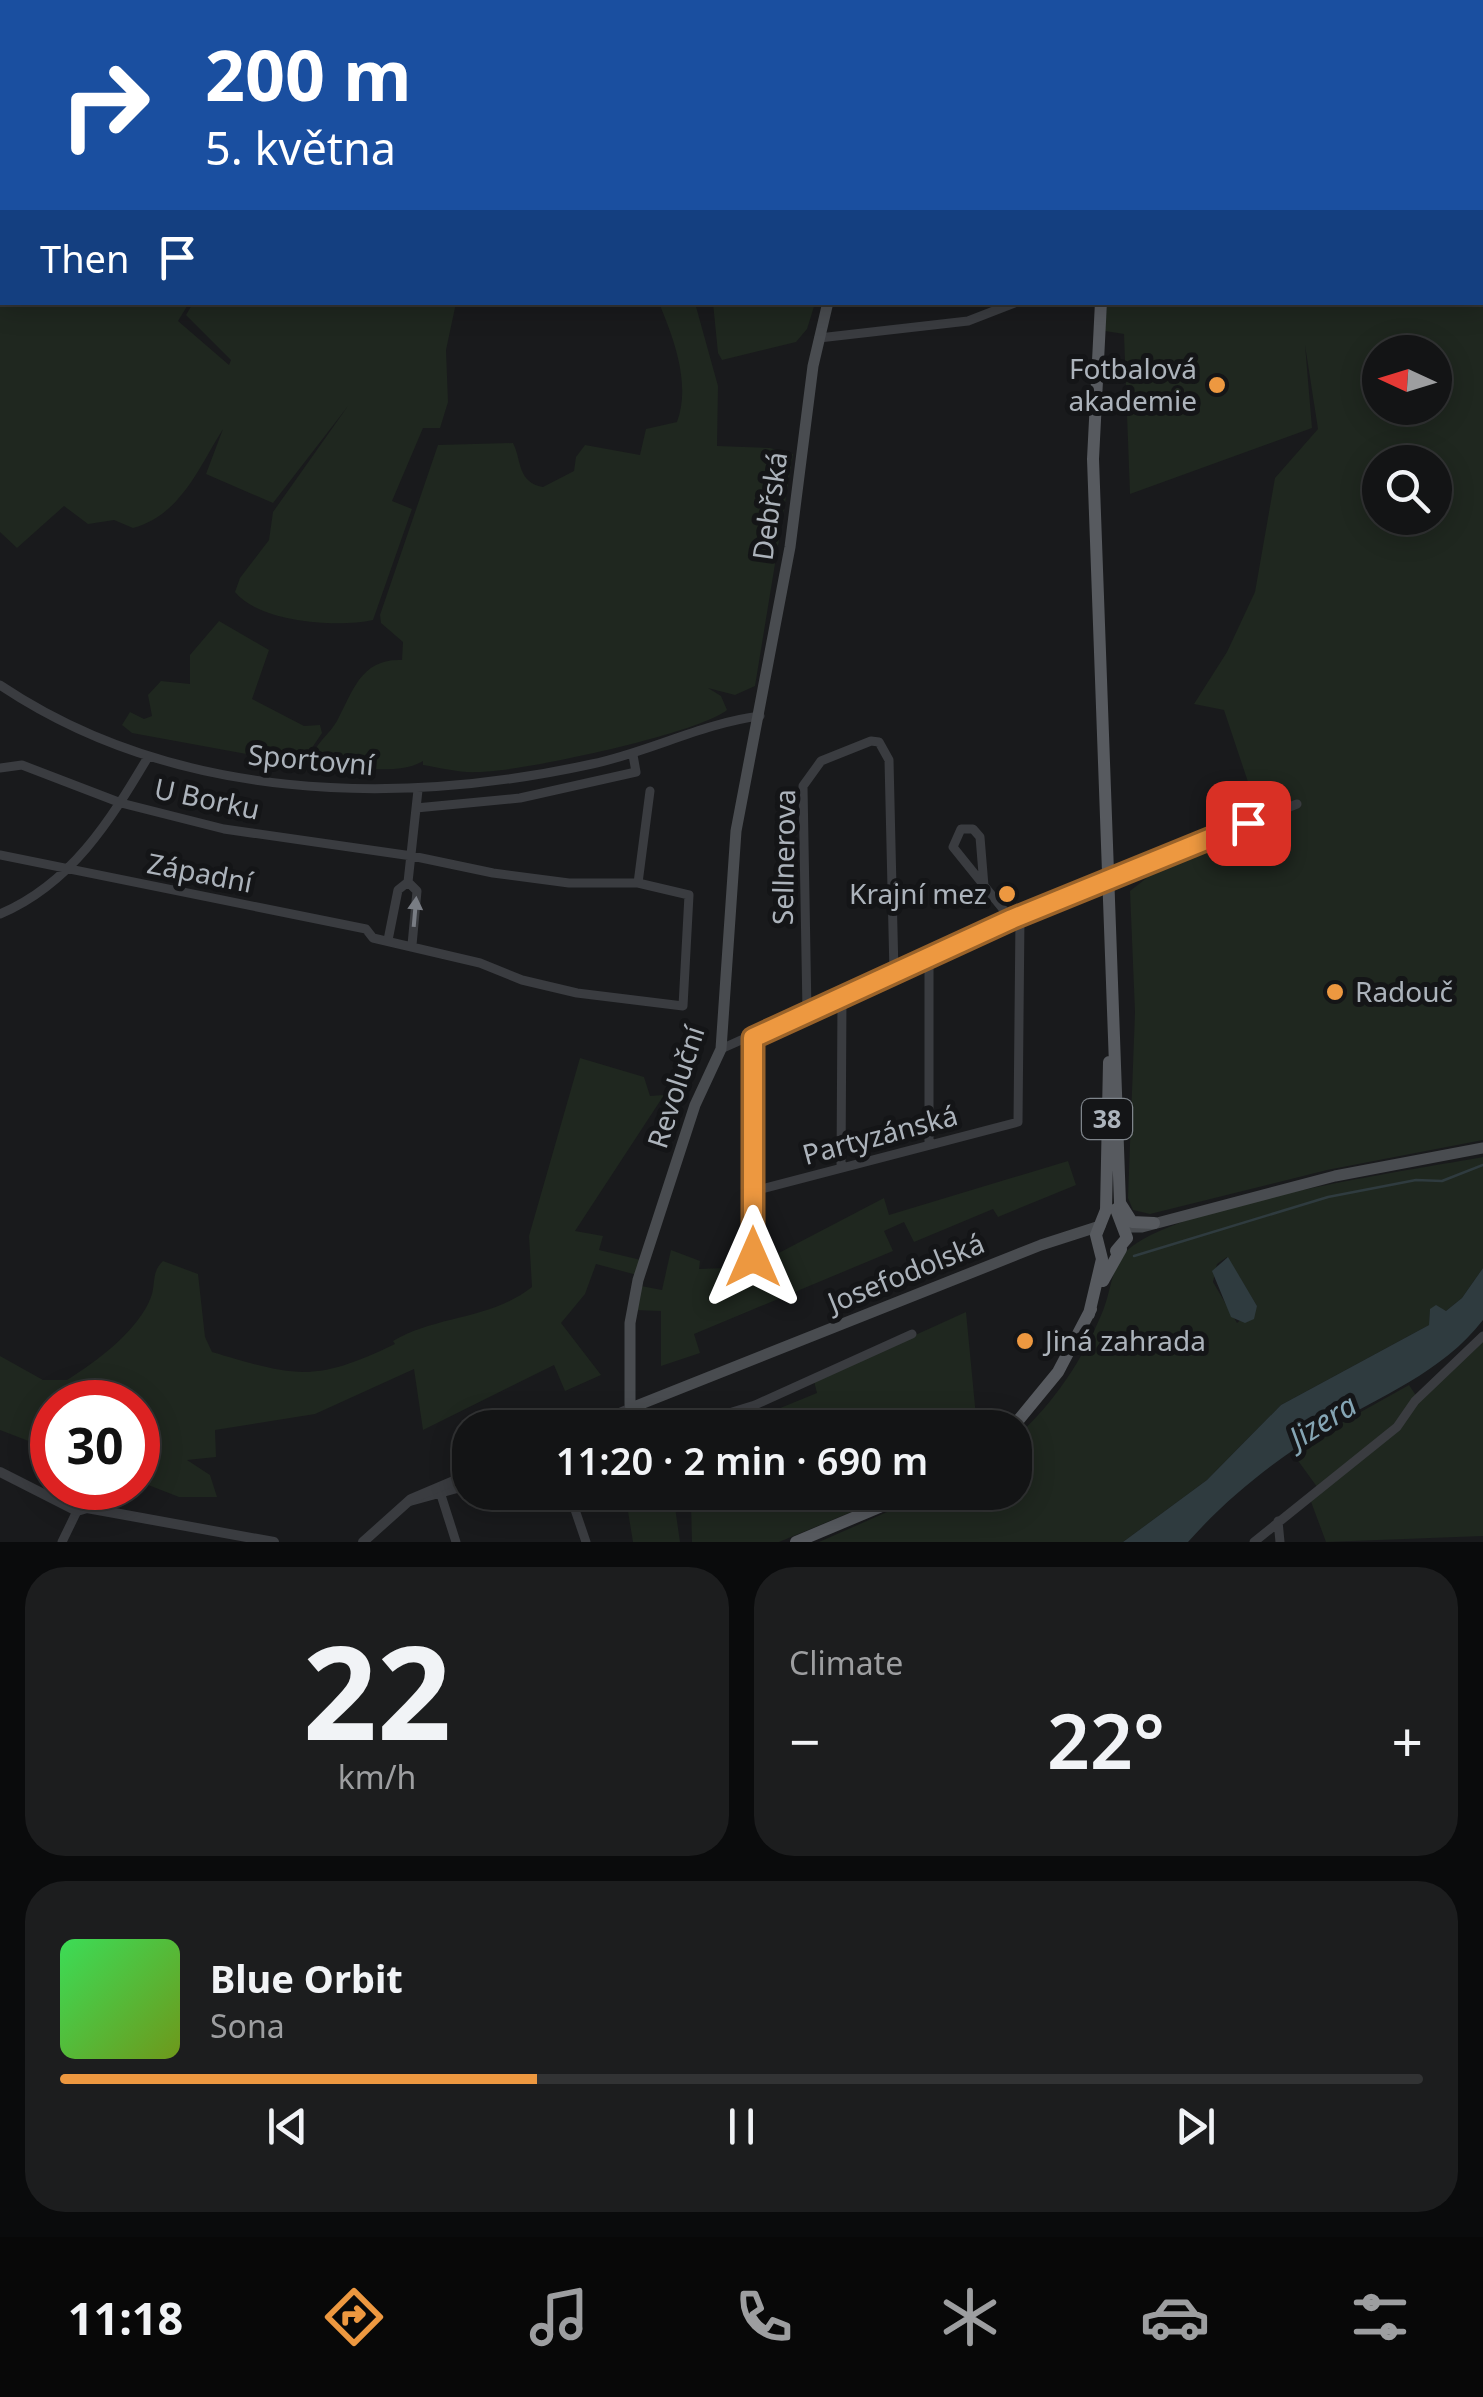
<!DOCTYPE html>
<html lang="en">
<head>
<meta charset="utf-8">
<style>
  :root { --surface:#131415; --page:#1c1d1e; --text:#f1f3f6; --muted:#9d9ea0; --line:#323334; --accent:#ed9840 }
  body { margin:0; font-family:"Noto Sans",sans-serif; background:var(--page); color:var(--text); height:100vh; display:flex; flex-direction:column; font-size:38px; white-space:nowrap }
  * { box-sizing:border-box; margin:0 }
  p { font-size:32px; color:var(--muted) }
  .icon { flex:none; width:55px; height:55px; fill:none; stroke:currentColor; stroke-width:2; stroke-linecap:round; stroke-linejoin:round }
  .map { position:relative; height:1542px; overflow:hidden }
  .sheet { display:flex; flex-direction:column; gap:25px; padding:25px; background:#0a0b0c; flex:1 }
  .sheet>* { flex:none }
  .hud { position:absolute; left:0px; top:0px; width:1485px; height:305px; box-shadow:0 5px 25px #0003,0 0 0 2px var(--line); background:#1a4fa0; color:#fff; overflow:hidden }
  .needle { width:65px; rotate:274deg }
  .tools { position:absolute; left:1362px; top:335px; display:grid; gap:20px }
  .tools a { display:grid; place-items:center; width:90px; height:90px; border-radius:50%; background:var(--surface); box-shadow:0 5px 25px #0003,0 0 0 2px var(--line); font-size:50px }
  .speed { position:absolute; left:30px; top:1380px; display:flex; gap:20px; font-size:50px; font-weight:700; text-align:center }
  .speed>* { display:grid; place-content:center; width:130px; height:130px; border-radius:50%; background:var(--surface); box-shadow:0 5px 25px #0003,0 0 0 2px var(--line); line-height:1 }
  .speed .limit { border:15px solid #d22; background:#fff; color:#111 }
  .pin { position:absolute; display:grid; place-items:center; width:85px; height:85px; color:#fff; margin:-42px; border-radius:20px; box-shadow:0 5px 15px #0006 }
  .me { position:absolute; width:110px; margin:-55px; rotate:0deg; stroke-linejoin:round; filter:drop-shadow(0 0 8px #0008) }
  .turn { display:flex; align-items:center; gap:35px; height:210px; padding:0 40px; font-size:45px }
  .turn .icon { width:130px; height:130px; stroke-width:2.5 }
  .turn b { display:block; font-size:70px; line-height:85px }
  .then { display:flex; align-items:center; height:95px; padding:0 40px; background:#0003; gap:20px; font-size:38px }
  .big { font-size:75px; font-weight:600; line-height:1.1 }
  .sheet .tile { flex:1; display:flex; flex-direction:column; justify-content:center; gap:15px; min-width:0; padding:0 35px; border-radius:40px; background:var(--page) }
  .sheet .dial { align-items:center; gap:0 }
  .dial b { font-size:130px; line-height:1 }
  .song { display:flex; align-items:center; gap:30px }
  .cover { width:120px; height:120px; border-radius:15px; background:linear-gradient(135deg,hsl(130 70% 55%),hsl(80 70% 35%)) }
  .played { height:10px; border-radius:5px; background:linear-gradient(90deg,var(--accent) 35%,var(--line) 35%) }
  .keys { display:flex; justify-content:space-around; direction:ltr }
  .heat { display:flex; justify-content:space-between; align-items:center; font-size:55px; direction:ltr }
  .sheet .tiles { flex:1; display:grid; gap:25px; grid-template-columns:1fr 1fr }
  .tile:last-child { grid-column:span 2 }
  .trip { position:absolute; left:452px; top:1410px; width:580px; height:100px; border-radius:40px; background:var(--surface); box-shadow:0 5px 25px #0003,0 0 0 2px var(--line); font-weight:600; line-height:100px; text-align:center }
  .dock { display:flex; height:160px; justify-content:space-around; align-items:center; background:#080808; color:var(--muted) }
  .dock .icon { width:70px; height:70px }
  .dock .selected { color:var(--accent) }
  .dock b { font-size:45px; color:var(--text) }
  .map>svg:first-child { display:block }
  .green { fill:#1f271f; fill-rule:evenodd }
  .water { fill:#2f3b3f }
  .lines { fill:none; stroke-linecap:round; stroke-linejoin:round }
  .stream { stroke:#2f3b3f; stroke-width:2.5 }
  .minor { stroke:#3a3c40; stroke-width:9 }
  .tertiary { stroke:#3a3c40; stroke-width:10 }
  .secondary { stroke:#494c50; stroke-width:11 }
  .primary { stroke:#575a5f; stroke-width:12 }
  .oneway { fill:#797d84 }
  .route-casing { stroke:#9a632a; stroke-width:25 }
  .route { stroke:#ed9840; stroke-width:18 }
  .poi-dot { fill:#ed9840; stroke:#141517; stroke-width:4 }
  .labels { text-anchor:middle; stroke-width:10; stroke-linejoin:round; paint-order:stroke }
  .shield { fill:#141517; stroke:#7e848a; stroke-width:2.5 }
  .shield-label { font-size:25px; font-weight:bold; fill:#acb3bb }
  .poi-label { font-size:28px; fill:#acb3bb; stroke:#141517; text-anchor:end }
  .street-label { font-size:28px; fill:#acb3bb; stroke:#141517 }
  .water-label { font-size:30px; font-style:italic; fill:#85a5b4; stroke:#141517 }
</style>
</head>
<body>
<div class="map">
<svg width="1483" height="1542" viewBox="0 0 1483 1542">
  <rect width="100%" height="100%" fill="#191a1c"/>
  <path class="green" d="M0,143L2,302L189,303L178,321L229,365L231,360L186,315L193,303H456L446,350L448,402L440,428H423L392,501L412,509L373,620C336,628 259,622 235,592L240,578L269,540L273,512L348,406L273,503L206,474L223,429C199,467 181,515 133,528L114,520L88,524L64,506L17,548L0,532Z
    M1479,302L1483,305V1140L1327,1170L1150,1214L1133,1210L1128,1198L1135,1012L1130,891L1153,873L1263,827L1224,710L1194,704L1227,652L1255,592L1275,478L1318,429L1305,345L1312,428L1130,494L1124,334L1105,331L1107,303ZM1380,352H1435V408H1380ZM1380,462H1435V518H1380Z
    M659,303H695L718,386L717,446L770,448L793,454L755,686L735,695L708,688L721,696L727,710C697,734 520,772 478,772C460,773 441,768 423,765V761C400,776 340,768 314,759L313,753C319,741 330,733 337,721C353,691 361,658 402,660L403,642L381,623L380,615L438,445L513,443C522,461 517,482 543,487L574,471L576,457L585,445L640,455L646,429L677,422C691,384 674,339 659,303Z
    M713,303V302L815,303L807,329L796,342L722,360L718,353Z
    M219,621L269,650L252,699L304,726L320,725L322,733L301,764L132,733L122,725L130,712L144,719L152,716L148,695L161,681L190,684V655Z
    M580,1058L644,1077L650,1096L664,1095L575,1231L603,1236L599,1250L641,1260L637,1275L596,1264L585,1294L561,1323L601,1375L565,1391L554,1365L423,1430L414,1369L315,1414L215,1430L216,1457L187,1460L210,1475L217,1497H179L138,1481V1402H52V1450L0,1430V1356L43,1380H67C96,1362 139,1330 151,1297C156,1284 151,1272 163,1261L198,1274L205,1337L212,1352C296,1377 314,1383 395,1344L393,1341C437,1315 490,1320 532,1287L529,1236Z
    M1483,1157V1268L1462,1298L1446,1311L1430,1310L1429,1325L1281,1405L1207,1480L1123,1542H819L930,1493L1015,1492V1438C1054,1403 1082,1361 1102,1313C1110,1295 1111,1271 1123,1255C1161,1206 1413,1170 1483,1157ZM1227,1257L1257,1306L1237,1323L1213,1282L1217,1264Z
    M1068,1161L1076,1185L998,1217L993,1209L914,1242L904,1222L884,1231L893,1251L694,1334L700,1353L661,1366V1311L634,1310L641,1286L662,1290L671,1250L700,1261L699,1269L752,1267L884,1198L889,1215Z
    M966,1312L977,1427L731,1428L817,1393L814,1381Z
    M1483,1340V1536L1326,1542L1310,1499L1320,1491L1291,1451L1409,1385L1419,1400Z
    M625,1493H673L680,1542H633Z
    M683,1493H897L779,1542H692L691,1504Z"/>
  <path class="water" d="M1228,1257L1257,1306L1254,1319L1245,1323L1231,1317L1212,1271Z
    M1483,1268V1320C1442,1373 1380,1396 1325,1429C1274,1461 1228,1497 1188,1542H1123L1207,1480L1281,1405L1429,1325L1430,1309L1436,1305L1446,1311L1462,1298Z"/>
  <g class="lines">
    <path class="stream" d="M1134,1256L1328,1197L1416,1180L1442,1181L1483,1165"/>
    <path class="minor" d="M1265,0L1269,2
      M634,2V0
      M1482,130H1483
      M1482,160H1483
      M819,338L968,321L1017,302
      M0,685C173,801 395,807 592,764C649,752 703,723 760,716
      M0,768L22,765L121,803L224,829L412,856L493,873L569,883H638L689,895L683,1006L577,993L522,980L480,963L373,938L366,929L0,855
      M416,808L520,798L636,772L633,755
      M408,882L418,790
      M408,882L417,891L412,945
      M638,883L650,791
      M984,886L980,837L973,829H961L953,847L1011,919
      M0,914C71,884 110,821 148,757
      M388,940L398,890L408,882
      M929,956V1144
      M807,1012L803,786L821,761L871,741L879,742L889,760L894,973
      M753,1038V1257
      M721,1049L1011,919L1297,804
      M841,1168L842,997
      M754,1191L1018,1122L1020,916
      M680,1428L755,1405L912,1334
      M569,1492L586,1542
      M441,1495L456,1542
      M408,1502L470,1485
      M1278,1521L1280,1542
      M62,1542L77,1511
      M1254,1542L1397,1427L1415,1401L1483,1336"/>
    <path class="tertiary" d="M585,1428L631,1408
      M0,1472L77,1511L87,1508L274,1542
      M363,1542L411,1499L470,1474"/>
    <path class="secondary" d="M849,0V2
      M828,302L813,366L790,547L736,831L721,1049L695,1105L638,1280L630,1323V1404L631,1408L1041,1245L1100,1226
      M1123,1227H1142L1335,1176L1483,1148"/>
    <path class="primary" d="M1197,2L1198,0
      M1101,302L1093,459L1120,1203L1132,1222L1154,1223
      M1116,1251L1127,1238L1116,1209
      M1103,1281L1121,1249
      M1089,1314L1102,1259L1096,1235L1106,1210L1109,1062
      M1012,1428L1058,1372L1091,1309
      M796,1542L915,1492"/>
  </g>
  <defs><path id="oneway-solid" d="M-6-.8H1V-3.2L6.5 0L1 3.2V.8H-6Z" transform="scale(2.5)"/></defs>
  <use class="oneway" href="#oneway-solid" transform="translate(415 912) rotate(-85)"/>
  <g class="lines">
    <defs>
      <path id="route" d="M753,1257V1038L1012,919L1248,823"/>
    </defs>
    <use href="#route" class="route-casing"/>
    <use href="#route" class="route"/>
  </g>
  <g class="poi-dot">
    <circle cx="1217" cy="385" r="10"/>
    <circle cx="1007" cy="894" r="10"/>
    <circle cx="1335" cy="992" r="10"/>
    <circle cx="1025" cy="1341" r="10"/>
  </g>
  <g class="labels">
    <rect class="shield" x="1082" y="1099" width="50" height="40" rx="8"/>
    <g class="shield-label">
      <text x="1107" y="1128">38</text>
    </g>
    <g class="poi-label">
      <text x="1197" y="379">Fotbalová<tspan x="1197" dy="32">akademie</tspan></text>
      <text x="987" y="904">Krajní mez</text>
      <text x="1355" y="1002" text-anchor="start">Radouč</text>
      <text x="1045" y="1351" text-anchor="start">Jiná zahrada</text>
    </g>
    <g class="street-label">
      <text transform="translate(770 506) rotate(-82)" y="10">Debřská</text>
      <text transform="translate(311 760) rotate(5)" y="10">Sportovní</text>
      <text transform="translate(207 799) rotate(12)" y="10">U Borku</text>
      <text transform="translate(784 857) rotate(-89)" y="10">Sellnerova</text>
      <text transform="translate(200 873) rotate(11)" y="10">Západní</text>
      <text transform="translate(676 1087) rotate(-72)" y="10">Revoluční</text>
      <text transform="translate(880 1135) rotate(-15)" y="10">Partyzánská</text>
      <text transform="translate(906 1273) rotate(-22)" y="10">Josefodolská</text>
    </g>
    <g class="water-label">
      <text transform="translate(1323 1422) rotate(-32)" y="10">Jizera</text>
    </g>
  </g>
</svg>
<div class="tools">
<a><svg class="needle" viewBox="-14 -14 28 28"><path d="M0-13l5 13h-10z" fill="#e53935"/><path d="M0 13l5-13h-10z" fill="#9d9ea0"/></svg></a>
<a><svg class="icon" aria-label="search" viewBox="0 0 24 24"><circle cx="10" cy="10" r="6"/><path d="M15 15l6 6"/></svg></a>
</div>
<div class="speed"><div class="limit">30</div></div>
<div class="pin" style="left:1248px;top:823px;background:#d93025"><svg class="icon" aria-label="arrive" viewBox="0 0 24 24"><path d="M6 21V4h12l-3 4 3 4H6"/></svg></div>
<svg class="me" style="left:753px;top:1257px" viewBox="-20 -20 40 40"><path d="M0-17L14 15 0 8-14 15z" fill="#ed9840" stroke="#fff" stroke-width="4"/></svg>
<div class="trip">11:20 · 2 min · 690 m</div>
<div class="hud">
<div class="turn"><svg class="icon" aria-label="right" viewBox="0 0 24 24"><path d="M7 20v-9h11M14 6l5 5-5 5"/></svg><div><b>200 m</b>5. května</div></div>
<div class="then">Then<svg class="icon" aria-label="arrive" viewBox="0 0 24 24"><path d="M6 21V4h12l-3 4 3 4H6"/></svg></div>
</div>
</div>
<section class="sheet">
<div class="tiles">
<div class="tile dial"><b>22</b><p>km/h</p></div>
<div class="tile"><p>Climate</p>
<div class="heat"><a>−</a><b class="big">22°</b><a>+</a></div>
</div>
<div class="tile">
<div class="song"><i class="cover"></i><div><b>Blue Orbit</b><p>Sona</p></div></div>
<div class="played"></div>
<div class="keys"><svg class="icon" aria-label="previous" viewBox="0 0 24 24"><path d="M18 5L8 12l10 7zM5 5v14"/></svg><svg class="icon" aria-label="pause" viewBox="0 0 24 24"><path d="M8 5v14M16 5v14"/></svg><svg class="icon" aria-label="next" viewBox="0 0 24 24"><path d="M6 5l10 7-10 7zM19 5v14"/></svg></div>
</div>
</div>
</section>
<nav class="dock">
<b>11:18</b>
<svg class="icon selected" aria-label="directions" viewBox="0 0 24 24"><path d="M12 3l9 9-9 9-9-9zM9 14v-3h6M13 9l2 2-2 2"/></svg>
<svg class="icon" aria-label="music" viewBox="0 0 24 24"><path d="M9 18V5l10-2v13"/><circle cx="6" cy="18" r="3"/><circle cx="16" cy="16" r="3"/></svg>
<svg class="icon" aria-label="phone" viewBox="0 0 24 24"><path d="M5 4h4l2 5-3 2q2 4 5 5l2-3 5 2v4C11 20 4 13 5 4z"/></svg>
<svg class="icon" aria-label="climate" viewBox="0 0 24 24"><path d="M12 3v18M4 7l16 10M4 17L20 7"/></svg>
<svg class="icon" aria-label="car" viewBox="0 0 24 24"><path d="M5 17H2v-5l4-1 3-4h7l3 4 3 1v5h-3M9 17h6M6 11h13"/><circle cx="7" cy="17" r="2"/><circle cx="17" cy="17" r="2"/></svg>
<svg class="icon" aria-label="filters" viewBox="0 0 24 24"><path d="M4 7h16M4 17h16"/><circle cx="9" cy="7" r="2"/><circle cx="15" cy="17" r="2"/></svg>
</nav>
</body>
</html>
